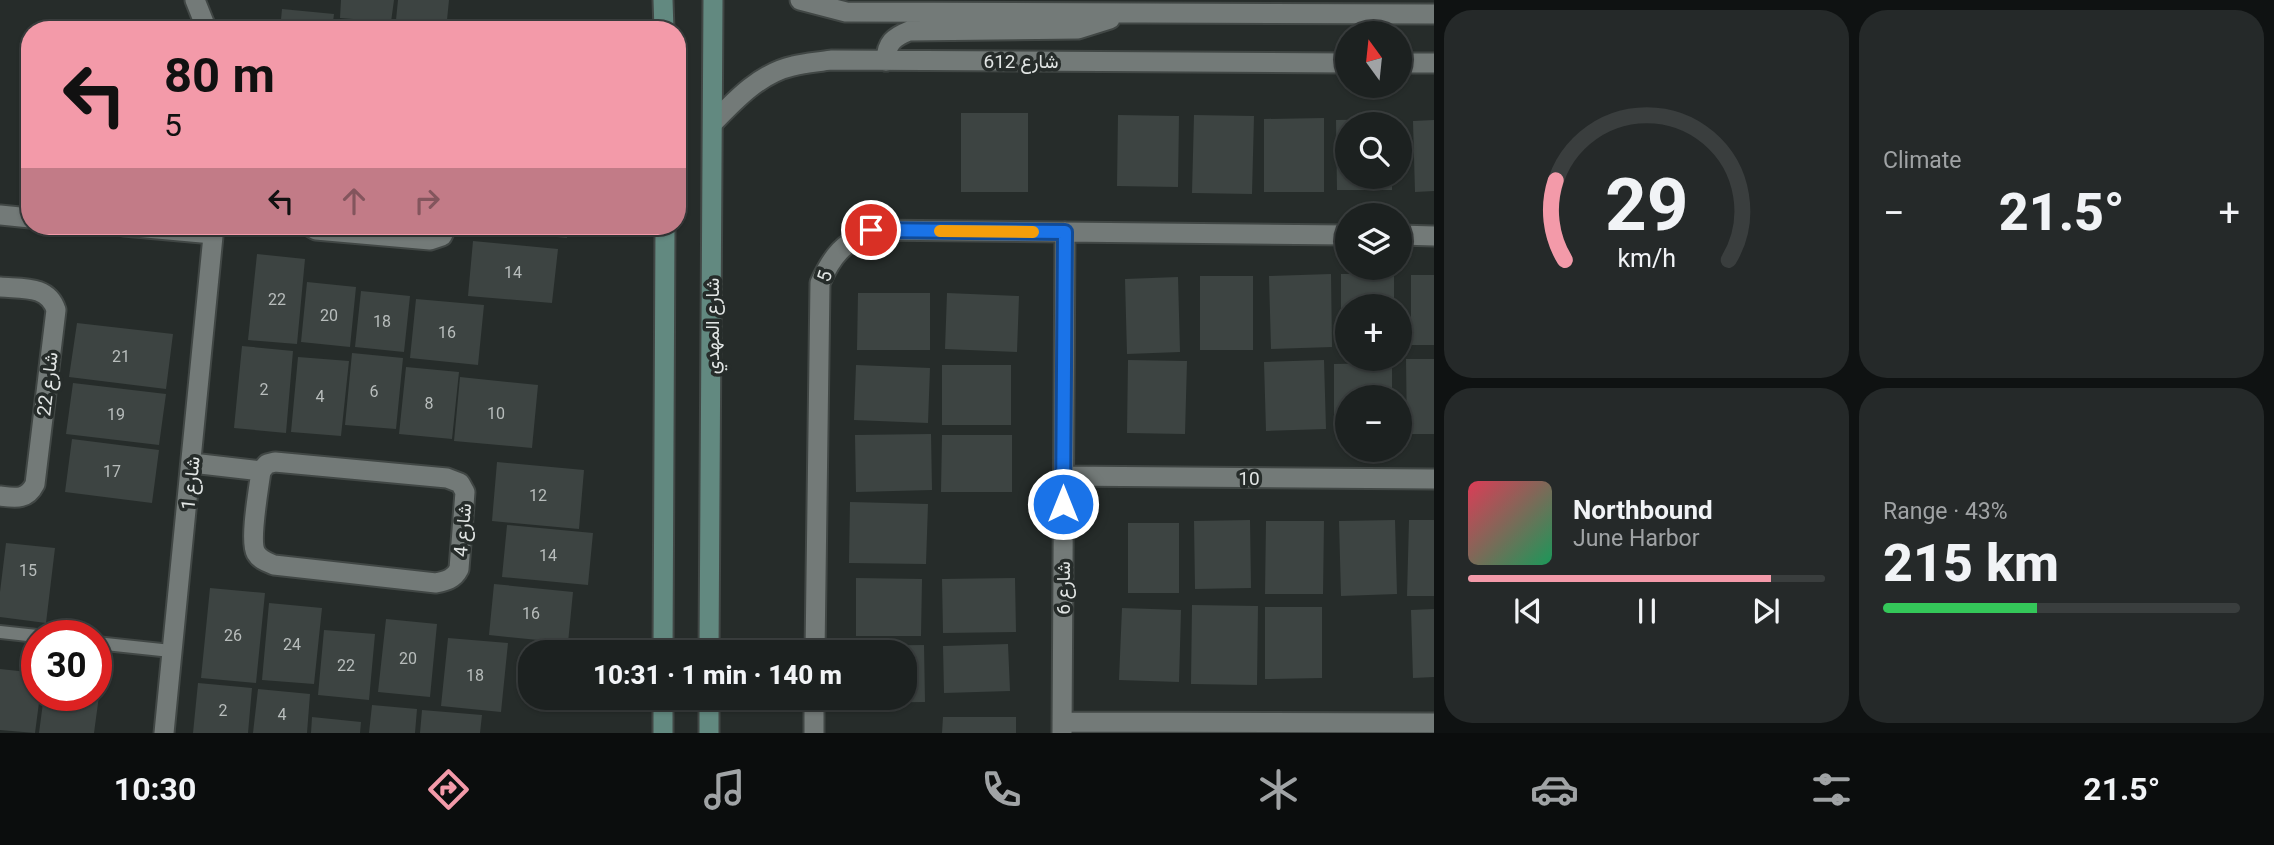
<!DOCTYPE html>
<html lang="en">
<head>
<meta charset="utf-8">
<style>
  :root { --surface:#1c2120; --page:#252929; --text:#f1f3f6; --muted:#a0a3a5; --line:#3a3e3e; --accent:#f39aa9 }
  body { margin:0; font-family:Roboto,Vazirmatn,sans-serif; background:var(--page); color:var(--text); height:100vh; display:flex; flex-direction:column; font-size:26px; white-space:nowrap }
  * { box-sizing:border-box; margin:0 }
  p { font-size:23px; color:var(--muted) }
  .icon { flex:none; width:38px; height:38px; fill:none; stroke:currentColor; stroke-width:2; stroke-linecap:round; stroke-linejoin:round }
  .map { position:relative; flex:1; overflow:hidden }
  .sheet { display:flex; flex-direction:column; gap:10px; padding:10px; background:#0f1212; width:840px }
  .sheet>* { flex:none }
  .hud { position:absolute; left:21px; top:21px; width:665px; height:214px; border-radius:28px; box-shadow:0 2px 5px #0004,0 0 0 2px var(--line); background:#f39aa9; color:#111; overflow:hidden }
  .needle { width:46px; rotate:345deg }
  .fabs { position:absolute; left:1335px; top:21px; display:grid; gap:14px }
  .fabs a { display:grid; place-items:center; width:77px; height:77px; border-radius:50%; background:var(--surface); box-shadow:0 2px 5px #0004,0 0 0 2px var(--line); font-size:35px }
  .speed { position:absolute; left:21px; top:620px; display:flex; gap:14px; font-size:35px; font-weight:700; text-align:center }
  .speed>* { display:grid; place-content:center; width:91px; height:91px; border-radius:50%; background:var(--surface); box-shadow:0 2px 5px #0004,0 0 0 2px var(--line); line-height:1 }
  .speed .limit { border:10px solid #d22; background:#fff; color:#111 }
  .pin { position:absolute; display:grid; place-items:center; width:60px; height:60px; color:#fff; margin:-30px; border:4px solid #fff; border-radius:50%; box-shadow:0 2px 7px #0007 }
  .me { position:absolute; width:77px; margin:-38px; rotate:0deg; stroke-linejoin:round; filter:drop-shadow(0 0 5px #0008) }
  .turn { display:flex; align-items:center; gap:24px; height:147px; padding:0 28px; font-size:32px }
  .turn .icon { width:91px; height:91px; stroke-width:2.5 }
  .turn b { display:block; font-size:49px; line-height:60px }
  .lanes { display:flex; align-items:center; height:66px; padding:0 28px; background:#0003; justify-content:center; gap:35px; direction:ltr }
  .lanes .off { opacity:.35 }
  .big { font-size:52px; font-weight:800; line-height:1.1 }
  .sheet .card { flex:1; display:flex; flex-direction:column; justify-content:center; gap:10px; min-width:0; padding:0 24px; border-radius:28px; background:var(--page) }
  .sheet .dial { align-items:center; gap:0 }
  .dial svg { height:182px; overflow:visible; fill:none; stroke:var(--line); stroke-width:7; stroke-linecap:round; text-anchor:middle }
  .dial text { fill:var(--text); stroke:none }
  .song { display:flex; align-items:center; gap:21px }
  .cover { width:84px; height:84px; border-radius:10px; background:linear-gradient(135deg,hsl(350 70% 55%),hsl(150 70% 35%)) }
  .played { height:7px; border-radius:4px; background:linear-gradient(90deg,var(--accent) 85%,var(--line) 85%) }
  .keys { display:flex; justify-content:space-around; direction:ltr }
  .heat { display:flex; justify-content:space-between; align-items:center; font-size:38px; direction:ltr }
  .charge { height:10px; border-radius:5px; background:linear-gradient(90deg,#34c759 43%,var(--line) 0) }
  .sheet .tiles { flex:1; display:grid; gap:10px; grid-template-columns:repeat(2,1fr) }
  .trip { position:absolute; left:518px; top:640px; width:399px; height:70px; border-radius:28px; background:var(--surface); box-shadow:0 2px 5px #0004,0 0 0 2px var(--line); font-weight:800; line-height:70px; text-align:center }
  .menu { display:flex; height:112px; justify-content:space-around; align-items:center; background:#0b0d0d; color:var(--muted) }
  .menu .icon { width:49px; height:49px }
  .menu .active { color:var(--accent) }
  .menu b { font-size:32px; color:var(--text) }
  main { display:flex; flex:1; min-height:0 }
  .map>svg:first-child { display:block }
  .building { fill:#3d4442 }
  .lines { fill:none; stroke-linecap:round; stroke-linejoin:round }
  .service-casing { stroke:#414745; stroke-width:16 }
  .minor-casing { stroke:#414745; stroke-width:23 }
  .tertiary-casing { stroke:#414745; stroke-width:23 }
  .secondary-casing { stroke:#414745; stroke-width:23 }
  .service { stroke:#737a78; stroke-width:12 }
  .minor { stroke:#737a78; stroke-width:19 }
  .tertiary { stroke:#737a78; stroke-width:19 }
  .secondary { stroke:#628980; stroke-width:19 }
  .route-casing { stroke:#114b97; stroke-width:18 }
  .route { stroke:#1a73e8; stroke-width:12 }
  .slow { stroke:#f59e0b; stroke-width:12 }
  .labels { text-anchor:middle; stroke-width:7; stroke-linejoin:round; paint-order:stroke }
  .number-label { font-size:16px; fill:#b8bdbc }
  .street-label { font-size:19px; fill:#e1e5e4; stroke:#262c2a }
</style>
</head>
<body>
<main>
<div class="map">
<svg width="1434" height="733" viewBox="0 0 1434 733">
  <rect width="100%" height="100%" fill="#262c2a"/>
  <path class="building" d="M341,0H394L391,22L340,18Z
    M398,0H449L446,30H395Z
    M282,9L334,14L332,30H280Z
    M961,113H1028V192H961Z
    M1118,115L1179,116L1178,187L1117,186Z
    M1194,115L1254,116L1252,194L1192,193Z
    M1324,118V192H1264V119Z
    M1392,119V124H1348V177H1392V190H1337L1336,120Z
    M1434,120V191L1415,192L1413,121Z
    M493,226H568L567,238L492,231Z
    M473,241L558,249L552,303L468,296Z
    M257,254L305,259L297,344L248,340Z
    M1331,274L1332,347L1271,349L1269,276Z
    M1341,274H1394V306H1348V348H1341Z
    M1411,275H1434V345H1411Z
    M1200,276H1253V350H1200Z
    M1178,277L1180,352L1127,354L1125,279Z
    M307,282L356,287L350,347L301,342Z
    M361,291L410,296L404,352L355,347Z
    M858,293H930V350H857Z
    M947,293L1019,296L1017,352L945,349Z
    M416,299L484,305L478,365L410,358Z
    M77,323L173,334L166,389L69,377Z
    M242,346L293,351L286,433L234,428Z
    M352,353L403,358L396,429L345,425Z
    M298,357L349,361L341,436L291,432Z
    M1406,359H1434V434H1407Z
    M1128,360L1187,361L1185,434L1127,433Z
    M1324,360L1326,429L1266,431L1264,362Z
    M1392,363V397H1348V430H1334V364Z
    M856,365L930,368L928,423L854,420Z
    M942,365H1011V425H942Z
    M406,367L459,372L452,439L399,434Z
    M460,377L538,385L532,448L454,441Z
    M73,383L166,394L159,445L66,434Z
    M931,434L932,490L856,492L855,435Z
    M942,435H1012V492H941Z
    M72,439L159,450L152,503L65,492Z
    M497,462L584,470L579,529L492,521Z
    M850,502L928,504L926,564L849,563Z
    M1250,520L1251,588L1195,589L1194,521Z
    M1395,520L1397,594L1341,596L1339,521Z
    M1409,520H1434V596H1407Z
    M1266,521H1324L1323,594H1265Z
    M1128,523H1179V593H1128Z
    M507,525L593,533L588,585L502,577Z
    M6,543L55,548L46,623L0,617V592Z
    M856,578L922,579L921,636H856Z
    M1015,578L1016,632L943,633L942,579Z
    M494,584L573,592L568,643L489,635Z
    M210,588L265,593L256,683L201,678Z
    M269,603L322,608L314,684L262,680Z
    M1192,605L1258,606L1257,685L1191,684Z
    M1265,607H1322V678L1265,679Z
    M1122,608L1181,610L1179,682L1119,680Z
    M1434,609V677L1413,678L1411,610Z
    M386,619L437,624L430,697L378,692Z
    M324,630L375,634L369,700L318,695Z
    M448,638L508,643L501,712L441,706Z
    M1008,644L1010,691L944,693L943,646Z
    M924,645L925,702L850,703V698H905V653H849V646Z
    M96,665L103,666L94,733H39L44,695H96Z
    M0,669L37,673V695H40L35,733L0,730Z
    M198,683L252,688L248,733H193Z
    M258,689L310,694L307,733H253Z
    M372,705L417,709L415,733H369Z
    M422,710L482,715L480,733H420Z
    M312,717L361,722L360,733H311Z
    M943,717H1016V733H942Z"/>
  <g class="lines">
    <defs>
      <path id="service" d="M0,632L37,636
        M96,643L171,651
        M528,689H530
        M642,698L663,700"/>
      <path id="minor" d="M195,0L207,30
        M0,215L30,218
        M124,226L213,234
        M309,226L316,230L430,240L442,236L447,226
        M1400,235L1434,236
        M0,287C23,289 48,285 56,310L35,484C27,500 16,498 0,496
        M275,462L447,478L460,483L465,492L459,569C454,579 446,581 436,583L274,565C267,562 260,560 256,553C249,541 259,487 261,471L267,464Z
        M192,463L261,471
        M1063,476L1434,479
        M815,653L820,283C833,254 843,244 871,230L1348,235
        M1062,722L1434,723
        M164,733L214,226
        M814,733V698
        M1062,733L1065,232"/>
      <path id="tertiary" d="M800,0L846,12L1434,14
        M886,61C886,43 894,37 909,31L1078,29L1110,19
        M1400,63H1434
        M714,122C736,99 761,73 793,66C805,63 819,62 831,60L1348,63"/>
      <path id="secondary" d="M663,0L664,30
        M663,653L665,226
        M709,653L713,0
        M663,733V698
        M709,733V698"/>
    </defs>
    <use href="#service" class="service-casing"/>
    <use href="#minor" class="minor-casing"/>
    <use href="#tertiary" class="tertiary-casing"/>
    <use href="#secondary" class="secondary-casing"/>
    <use href="#service" class="service"/>
    <use href="#minor" class="minor"/>
    <use href="#tertiary" class="tertiary"/>
    <use href="#secondary" class="secondary"/>
  </g>
  <g class="lines">
    <defs>
      <path id="route" d="M871,230L1065,232L1063,504"/>
    </defs>
    <use href="#route" class="route-casing"/>
    <use href="#route" class="route"/>
    <path class="slow" d="M940,231L1033,232"/>
  </g>
  <g class="labels">
    <g class="number-label">
      <text x="513" y="278">14</text>
      <text x="277" y="305">22</text>
      <text x="329" y="321">20</text>
      <text x="382" y="327">18</text>
      <text x="447" y="338">16</text>
      <text x="121" y="362">21</text>
      <text x="264" y="395">2</text>
      <text x="374" y="397">6</text>
      <text x="320" y="402">4</text>
      <text x="429" y="409">8</text>
      <text x="496" y="419">10</text>
      <text x="116" y="420">19</text>
      <text x="112" y="477">17</text>
      <text x="538" y="501">12</text>
      <text x="548" y="561">14</text>
      <text x="28" y="576">15</text>
      <text x="531" y="619">16</text>
      <text x="233" y="641">26</text>
      <text x="292" y="650">24</text>
      <text x="408" y="664">20</text>
      <text x="346" y="671">22</text>
      <text x="475" y="681">18</text>
      <text x="223" y="716">2</text>
      <text x="282" y="720">4</text>
    </g>
    <g class="street-label">
      <text x="1021" y="68">شارع 612</text>
      <text transform="translate(824 276) rotate(-71)" y="7">5</text>
      <text transform="translate(712 326) rotate(-90)" y="7">شارع المهدي</text>
      <text transform="translate(47 384) rotate(-83)" y="7">شارع 22</text>
      <text x="1249" y="485">10</text>
      <text transform="translate(190 483) rotate(-84)" y="7">شارع 1</text>
      <text transform="translate(462 530) rotate(-85)" y="7">شارع 4</text>
      <text transform="translate(1063 588) rotate(-90)" y="7">شارع 6</text>
    </g>
  </g>
</svg>
<div class="fabs">
<a><svg class="needle" viewBox="-14 -14 28 28"><path d="M0-13l5 13h-10z" fill="#e53935"/><path d="M0 13l5-13h-10z" fill="#a0a3a5"/></svg></a>
<a><svg class="icon" aria-label="search" viewBox="0 0 24 24"><circle cx="10" cy="10" r="6"/><path d="M15 15l6 6"/></svg></a>
<a><svg class="icon" aria-label="layers" viewBox="0 0 24 24"><path d="M12 4l9 5-9 5-9-5zM3 14l9 5 9-5"/></svg></a>
<a>+</a>
<a>−</a>
</div>
<div class="speed"><div class="limit">30</div></div>
<div class="pin" style="left:871px;top:230px;background:#d93025"><svg class="icon" aria-label="arrive" viewBox="0 0 24 24"><path d="M6 21V4h12l-3 4 3 4H6"/></svg></div>
<svg class="me" style="left:1063px;top:504px" viewBox="-20 -20 40 40"><circle r="17" fill="#1a73e8" stroke="#fff" stroke-width="3"/><path d="M0-11L8 9 0 5-8 9z" fill="#fff"/></svg>
<div class="trip">10:31 · 1 min · 140 m</div>
<div class="hud">
<div class="turn"><svg class="icon" aria-label="left" viewBox="0 0 24 24"><path d="M17 20v-9H6M10 6l-5 5 5 5"/></svg><div><b>80 m</b>5</div></div>
<div class="lanes"><svg class="icon" aria-label="left" viewBox="0 0 24 24"><path d="M17 20v-9H6M10 6l-5 5 5 5"/></svg><svg class="icon off" aria-label="ahead" viewBox="0 0 24 24"><path d="M12 20V5M6 11l6-6 6 6"/></svg><svg class="icon off" aria-label="right" viewBox="0 0 24 24"><path d="M7 20v-9h11M14 6l5 5-5 5"/></svg></div>
</div>
</div>
<section class="sheet">
<div class="tiles">
<div class="card dial"><svg viewBox="0 0 100 80">
<path d="M14 69A42 42 0 1 1 86 69"/>
<path d="M14 69A42 42 0 0 1 10 34" stroke="#f39aa9"/>
<text x="50" y="56" font-size="32" font-weight="700">29</text>
<text x="50" y="72" font-size="11">km/h</text>
</svg></div>
<div class="card"><p>Climate</p>
<div class="heat"><a>−</a><b class="big">21.5°</b><a>+</a></div>
</div>
<div class="card">
<div class="song"><i class="cover"></i><div><b>Northbound</b><p>June Harbor</p></div></div>
<div class="played"></div>
<div class="keys"><svg class="icon" aria-label="previous" viewBox="0 0 24 24"><path d="M18 5L8 12l10 7zM5 5v14"/></svg><svg class="icon" aria-label="pause" viewBox="0 0 24 24"><path d="M8 5v14M16 5v14"/></svg><svg class="icon" aria-label="next" viewBox="0 0 24 24"><path d="M6 5l10 7-10 7zM19 5v14"/></svg></div>
</div>
<div class="card"><p>Range · 43%</p><b class="big">215 km</b><div class="charge"></div></div>
</div>
</section>
</main>
<nav class="menu">
<b>10:30</b>
<svg class="icon active" aria-label="directions" viewBox="0 0 24 24"><path d="M12 3l9 9-9 9-9-9zM9 14v-3h6M13 9l2 2-2 2"/></svg>
<svg class="icon" aria-label="music" viewBox="0 0 24 24"><path d="M9 18V5l10-2v13"/><circle cx="6" cy="18" r="3"/><circle cx="16" cy="16" r="3"/></svg>
<svg class="icon" aria-label="phone" viewBox="0 0 24 24"><path d="M5 4h4l2 5-3 2q2 4 5 5l2-3 5 2v4C11 20 4 13 5 4z"/></svg>
<svg class="icon" aria-label="climate" viewBox="0 0 24 24"><path d="M12 3v18M4 7l16 10M4 17L20 7"/></svg>
<svg class="icon" aria-label="car" viewBox="0 0 24 24"><path d="M5 17H2v-5l4-1 3-4h7l3 4 3 1v5h-3M9 17h6M6 11h13"/><circle cx="7" cy="17" r="2"/><circle cx="17" cy="17" r="2"/></svg>
<svg class="icon" aria-label="filters" viewBox="0 0 24 24"><path d="M4 7h16M4 17h16"/><circle cx="9" cy="7" r="2"/><circle cx="15" cy="17" r="2"/></svg>
<b>21.5°</b>
</nav>
</body>
</html>
